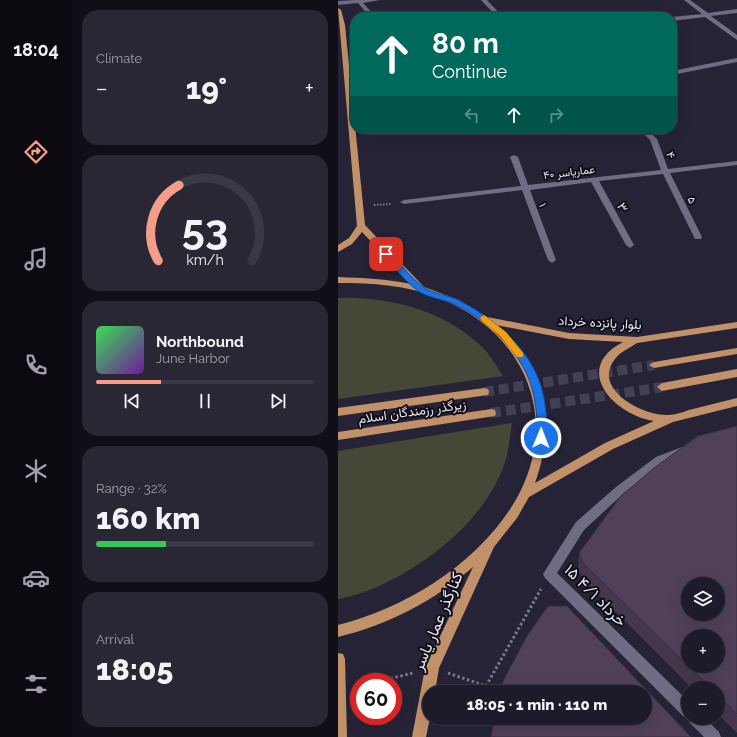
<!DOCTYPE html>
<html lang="en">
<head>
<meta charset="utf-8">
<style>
  :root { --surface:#1d1a29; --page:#2a2735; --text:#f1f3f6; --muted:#a0a1a8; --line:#3b3846; --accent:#f49e8a }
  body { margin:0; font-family:Raleway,Vazirmatn,sans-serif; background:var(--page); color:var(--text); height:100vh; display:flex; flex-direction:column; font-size:15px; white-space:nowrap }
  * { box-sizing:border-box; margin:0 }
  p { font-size:13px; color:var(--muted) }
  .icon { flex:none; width:22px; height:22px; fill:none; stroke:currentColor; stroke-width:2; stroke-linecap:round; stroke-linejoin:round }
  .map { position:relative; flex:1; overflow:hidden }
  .drawer { display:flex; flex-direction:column; gap:10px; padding:10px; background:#100e17; width:266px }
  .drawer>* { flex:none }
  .top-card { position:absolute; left:12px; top:12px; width:327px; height:122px; border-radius:16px; box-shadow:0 4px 16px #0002,0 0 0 1px var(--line); background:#00695c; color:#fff; overflow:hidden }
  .fabs { position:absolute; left:343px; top:577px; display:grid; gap:8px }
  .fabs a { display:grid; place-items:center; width:44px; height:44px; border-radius:50%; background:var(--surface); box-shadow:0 4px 16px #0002,0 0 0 1px var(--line); font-size:20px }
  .speed { position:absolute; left:12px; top:673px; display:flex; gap:8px; font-size:20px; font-weight:700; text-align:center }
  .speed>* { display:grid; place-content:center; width:52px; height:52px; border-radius:50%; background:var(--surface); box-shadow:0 4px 16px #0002,0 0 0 1px var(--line); line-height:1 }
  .speed .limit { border:6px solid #d22; background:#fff; color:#111 }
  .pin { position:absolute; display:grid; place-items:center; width:34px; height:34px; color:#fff; margin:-17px; border-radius:8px; box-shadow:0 2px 6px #0006 }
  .me { position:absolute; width:44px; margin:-22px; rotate:1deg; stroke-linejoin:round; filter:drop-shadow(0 0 3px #0008) }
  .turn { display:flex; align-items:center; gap:14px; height:84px; padding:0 16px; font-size:18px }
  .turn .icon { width:52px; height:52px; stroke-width:2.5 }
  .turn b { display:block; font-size:28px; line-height:34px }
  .lanes { display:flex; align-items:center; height:38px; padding:0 16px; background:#0003; justify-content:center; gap:20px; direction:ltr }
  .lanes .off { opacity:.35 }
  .big { font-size:30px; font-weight:800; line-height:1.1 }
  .drawer .tile { flex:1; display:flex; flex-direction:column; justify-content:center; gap:6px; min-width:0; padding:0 14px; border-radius:16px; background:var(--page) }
  .drawer .dial { align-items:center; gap:0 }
  .dial svg { height:104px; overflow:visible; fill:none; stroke:var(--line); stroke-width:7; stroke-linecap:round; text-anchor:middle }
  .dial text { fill:var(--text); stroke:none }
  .song { display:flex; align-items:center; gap:12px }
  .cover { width:48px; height:48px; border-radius:6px; background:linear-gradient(135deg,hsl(130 70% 55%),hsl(280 70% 35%)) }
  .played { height:4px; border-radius:2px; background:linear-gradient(90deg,var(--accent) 30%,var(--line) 30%) }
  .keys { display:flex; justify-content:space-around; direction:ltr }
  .heat { display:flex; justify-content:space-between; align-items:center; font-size:22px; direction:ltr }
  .charge { height:6px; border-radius:3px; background:linear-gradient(90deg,#34c759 32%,var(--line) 0) }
  .trip { position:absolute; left:84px; top:685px; width:230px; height:40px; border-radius:20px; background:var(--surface); box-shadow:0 4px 16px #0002,0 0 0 1px var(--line); font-weight:800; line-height:40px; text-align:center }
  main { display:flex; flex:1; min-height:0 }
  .dock { display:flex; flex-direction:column; width:72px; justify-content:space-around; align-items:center; background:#0c0a10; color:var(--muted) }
  .dock .icon { width:28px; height:28px }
  .dock .current { color:var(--accent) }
  .dock b { font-size:18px; color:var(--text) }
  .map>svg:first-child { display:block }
  .green { fill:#444937 }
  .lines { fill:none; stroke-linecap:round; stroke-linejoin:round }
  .primary-tunnel { stroke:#444053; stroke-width:10; stroke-dasharray:10 5; stroke-linecap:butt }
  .path-far1 { stroke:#7c798b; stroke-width:2; stroke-dasharray:1.5 1.5; stroke-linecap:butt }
  .path { stroke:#7c798b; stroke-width:3; stroke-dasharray:2.5 2.5; stroke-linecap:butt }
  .street { fill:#706c84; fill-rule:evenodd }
  .primary { fill:#c1926a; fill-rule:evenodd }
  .wall { fill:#45384c }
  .building { fill:#504158; stroke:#382e3e; fill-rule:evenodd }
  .route { fill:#1a73e8; stroke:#114b97 }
  .slow { fill:#f59e0b }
  .labels { text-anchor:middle; stroke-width:4; stroke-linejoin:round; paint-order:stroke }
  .far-street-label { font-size:11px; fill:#e7e5f3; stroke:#100e17 }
  .street-label { font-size:13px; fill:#e7e5f3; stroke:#100e17 }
  .near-street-label { font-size:16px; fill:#e7e5f3; stroke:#100e17 }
</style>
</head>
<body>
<main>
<nav class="dock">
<b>18:04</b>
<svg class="icon current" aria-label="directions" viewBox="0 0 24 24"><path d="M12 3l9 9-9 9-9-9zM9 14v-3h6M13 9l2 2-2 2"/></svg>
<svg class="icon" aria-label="music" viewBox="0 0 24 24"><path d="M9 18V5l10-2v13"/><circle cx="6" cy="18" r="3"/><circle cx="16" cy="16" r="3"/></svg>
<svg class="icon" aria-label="phone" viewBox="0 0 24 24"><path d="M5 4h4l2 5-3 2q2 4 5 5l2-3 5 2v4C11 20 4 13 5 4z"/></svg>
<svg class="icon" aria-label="climate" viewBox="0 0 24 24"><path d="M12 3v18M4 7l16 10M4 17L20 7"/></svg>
<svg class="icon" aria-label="car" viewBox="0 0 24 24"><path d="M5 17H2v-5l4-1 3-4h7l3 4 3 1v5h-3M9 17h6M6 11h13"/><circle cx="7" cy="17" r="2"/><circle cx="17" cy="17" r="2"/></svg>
<svg class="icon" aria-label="filters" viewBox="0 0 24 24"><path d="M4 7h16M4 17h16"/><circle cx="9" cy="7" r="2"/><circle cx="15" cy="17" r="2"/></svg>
</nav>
<section class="drawer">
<div class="tile"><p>Climate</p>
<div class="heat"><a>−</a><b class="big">19°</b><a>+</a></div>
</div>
<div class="tile dial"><svg viewBox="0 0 100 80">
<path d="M14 69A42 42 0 1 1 86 69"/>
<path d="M14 69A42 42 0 0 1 30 11" stroke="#f49e8a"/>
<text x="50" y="56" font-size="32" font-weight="700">53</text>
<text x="50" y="72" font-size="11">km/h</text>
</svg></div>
<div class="tile">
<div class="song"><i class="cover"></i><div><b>Northbound</b><p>June Harbor</p></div></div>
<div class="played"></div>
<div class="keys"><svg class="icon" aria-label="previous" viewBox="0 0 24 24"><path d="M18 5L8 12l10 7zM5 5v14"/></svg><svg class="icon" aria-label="pause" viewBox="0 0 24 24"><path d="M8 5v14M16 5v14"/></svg><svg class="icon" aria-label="next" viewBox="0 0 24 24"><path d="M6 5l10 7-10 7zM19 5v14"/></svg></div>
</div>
<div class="tile"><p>Range · 32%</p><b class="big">160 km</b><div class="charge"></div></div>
<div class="tile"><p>Arrival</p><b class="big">18:05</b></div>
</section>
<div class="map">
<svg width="399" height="737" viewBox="0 0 399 737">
  <rect width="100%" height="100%" fill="#272337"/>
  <path class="green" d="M0,298C51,296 109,311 146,349C153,356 159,367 165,376L0,399Z
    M174,423C172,435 171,448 168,459C150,519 86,569 29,591C20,594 10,597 0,599V451Z"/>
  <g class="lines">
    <path class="primary-tunnel" d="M146,392L316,365
      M153,413L324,387"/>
    <path class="path-far1" d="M28,133L55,129
      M36,205L53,204"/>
    <path class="path" d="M110,673L148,686L203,589
      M38,682L75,673"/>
    <path class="street" d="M18,0H42L25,3L38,17H32L20,3L0,5V1Z
      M143,0H149L165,17H159Z
      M346,0H352L370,13L399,9V13L373,16L399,35V40L367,17L334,21V17L364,14Z
      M399,58V62L334,75V71Z
      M301,129H308L319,139L330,169L399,161V165L332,173L364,237L363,239H357L356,237L325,174L261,181L296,245L292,248L288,245L253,182L192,190L218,260L214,263L210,260L184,190L66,204L62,202L66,200L183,186L172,157L176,155L180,157L190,185L323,170L312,140Z
      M344,447L348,448L350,451L348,454L326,463L286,493L246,530L219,573L350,701V718H367L381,732L383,737H366L352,723L350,718L345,716L207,578L205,574L238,522L278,487L318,457Z"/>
    <path class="primary" d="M0,8L3,10L7,25L27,225L86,287L121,300L149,317L231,333L299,337L399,322V328L299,343C292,348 283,351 277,359C253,389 305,416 330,415C337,415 345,412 351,410C367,406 383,402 399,398V406L335,422L275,449L191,497L179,518L156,547L101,668L97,692H91L92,718L88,737H74L87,668L135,567C96,601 50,625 0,637V625C70,608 147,559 181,494C223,413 183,330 101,298C69,285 34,283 0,283V277C25,278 49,279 73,284L24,232L14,244L0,252V245L11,238L19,226ZM158,325L231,339L285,342C233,369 276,415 316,421L267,443L197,483C219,423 207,367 158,325Z
      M399,348V354L316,368L311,365L316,362Z
      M399,369V377L324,391L319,387L324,383Z
      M146,388L150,389L151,392L150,395L0,416V408Z
      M153,409L157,410L158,413L157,416L0,440V432Z
      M0,653L5,654L7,659L9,737H0Z"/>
  </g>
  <path class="wall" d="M399,426V733L380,714V688H354L245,579L240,569L241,553Z"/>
  <path class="building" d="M399,426V714L380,695V688H373L350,666H380V636H350V666L246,564L241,553L282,497L316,468L360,436ZM350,584H380V614H350Z
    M210,606H229L353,737H153L156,718H307V692H162L166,679L189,636Z"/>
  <path class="route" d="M45,252H51C62,263 72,277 85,287C95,294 111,295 122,301C162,322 201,356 207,404C208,415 212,430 207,440H200C197,436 200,431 199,426C199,406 195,384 185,367C169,339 143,316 114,303C103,299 88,297 79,290C67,281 56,267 45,256Z"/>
  <path class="slow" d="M146,315L168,332L185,353V357H179L162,336L143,320L142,318Z"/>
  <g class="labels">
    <g class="far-street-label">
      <text transform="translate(333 155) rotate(68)" y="4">۴</text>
      <text transform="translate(231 172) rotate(-7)" y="4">عماریاسر ۴۰</text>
      <text transform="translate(354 200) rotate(64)" y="4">۵</text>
      <text transform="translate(205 205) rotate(70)" y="4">۱</text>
    </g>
    <g class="street-label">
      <text transform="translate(285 207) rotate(61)" y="5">۳</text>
      <text transform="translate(262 322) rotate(3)" y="5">بلوار پانزده خرداد</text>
      <text transform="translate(74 411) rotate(-8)" y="5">زیرگذر رزمندگان اسلام</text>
    </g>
    <g class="near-street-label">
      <text transform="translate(258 595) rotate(45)" y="6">۱۵ خرداد ۴/۱</text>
      <text transform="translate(99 621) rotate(-67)" y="6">کنارگذر عمار یاسر</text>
    </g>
  </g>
</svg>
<div class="fabs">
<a><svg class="icon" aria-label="layers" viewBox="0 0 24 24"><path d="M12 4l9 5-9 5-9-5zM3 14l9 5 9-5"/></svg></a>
<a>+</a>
<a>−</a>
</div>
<div class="speed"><div class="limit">60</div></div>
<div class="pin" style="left:48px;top:254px;background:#d93025"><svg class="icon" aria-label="arrive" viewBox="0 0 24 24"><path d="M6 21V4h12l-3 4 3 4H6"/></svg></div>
<svg class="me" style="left:203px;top:438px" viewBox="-20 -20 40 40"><circle r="17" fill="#1a73e8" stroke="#fff" stroke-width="3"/><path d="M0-11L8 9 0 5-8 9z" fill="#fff"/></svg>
<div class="trip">18:05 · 1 min · 110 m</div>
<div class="top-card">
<div class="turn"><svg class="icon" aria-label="ahead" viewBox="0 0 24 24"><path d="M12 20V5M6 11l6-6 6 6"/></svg><div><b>80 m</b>Continue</div></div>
<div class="lanes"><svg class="icon off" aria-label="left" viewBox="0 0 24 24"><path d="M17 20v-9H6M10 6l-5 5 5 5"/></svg><svg class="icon" aria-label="ahead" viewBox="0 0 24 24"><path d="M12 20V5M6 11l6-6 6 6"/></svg><svg class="icon off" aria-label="right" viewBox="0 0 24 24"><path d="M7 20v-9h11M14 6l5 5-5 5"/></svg></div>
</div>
</div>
</main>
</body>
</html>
